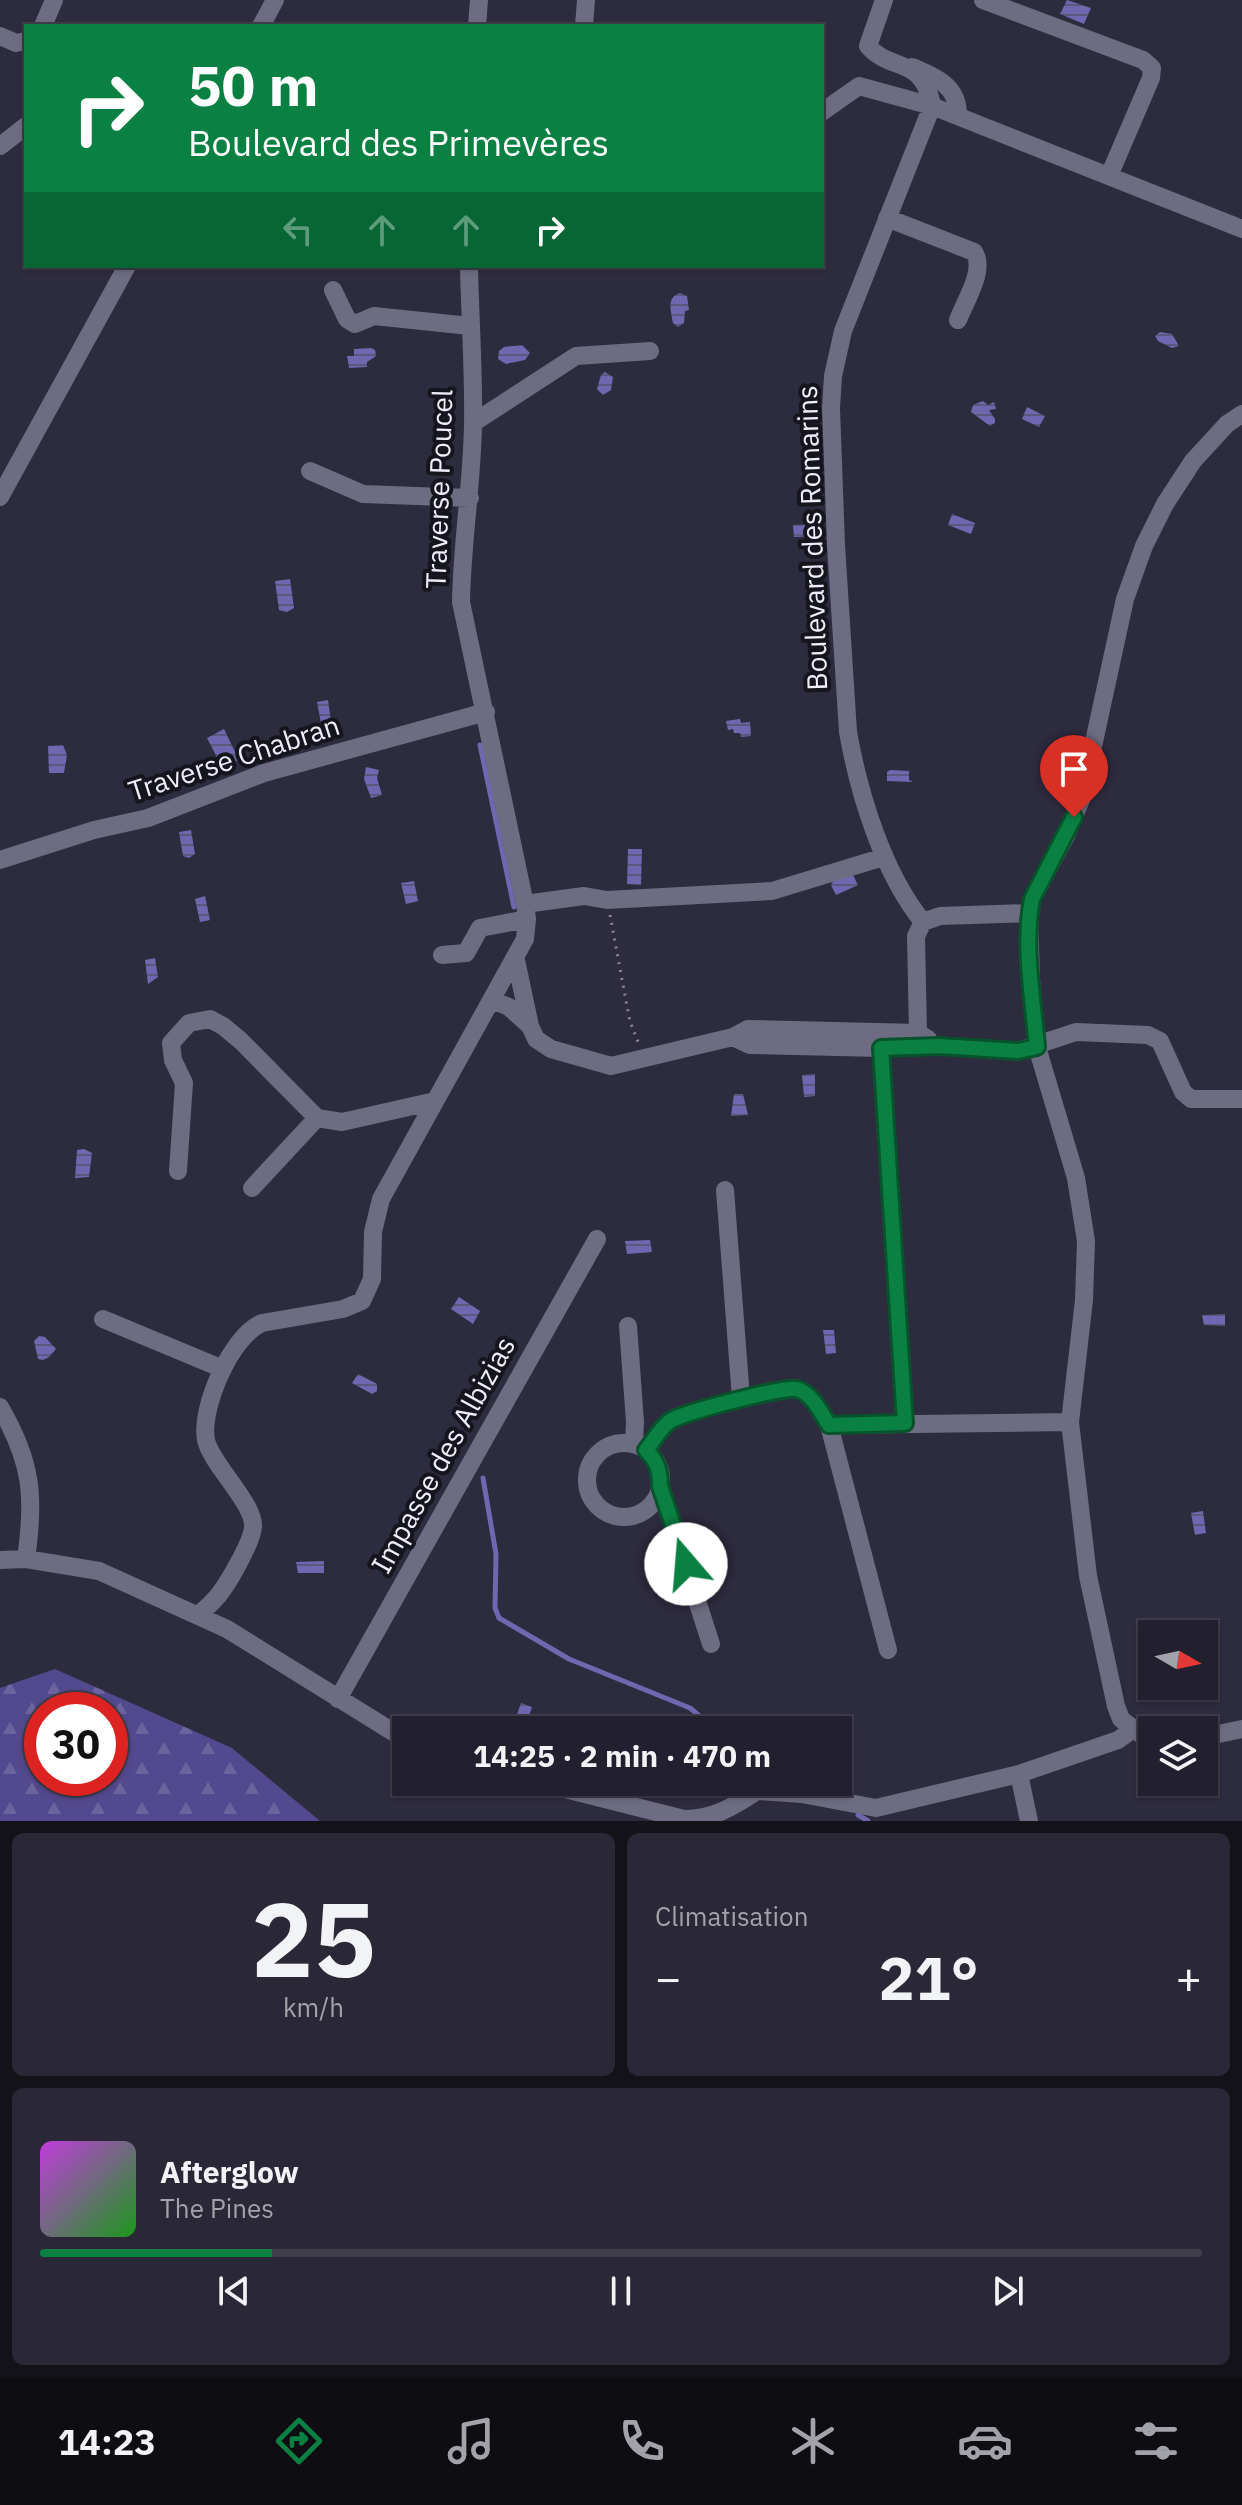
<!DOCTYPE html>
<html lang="fr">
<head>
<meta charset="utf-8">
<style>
  :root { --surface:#22202e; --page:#2a2836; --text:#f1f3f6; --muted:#a2a3aa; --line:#3f3e4a; --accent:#0b8043 }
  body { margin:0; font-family:"IBM Plex Sans",sans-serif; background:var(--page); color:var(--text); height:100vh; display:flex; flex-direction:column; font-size:30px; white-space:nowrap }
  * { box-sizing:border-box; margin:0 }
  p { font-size:26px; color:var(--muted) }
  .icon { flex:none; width:44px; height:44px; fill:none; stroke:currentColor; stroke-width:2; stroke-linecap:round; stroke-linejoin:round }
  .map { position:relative; height:1821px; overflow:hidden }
  .drawer { display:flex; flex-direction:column; gap:12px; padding:12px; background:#131219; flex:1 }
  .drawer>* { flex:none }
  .guide { position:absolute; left:24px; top:24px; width:800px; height:244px; border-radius:0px; box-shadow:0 2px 6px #0004,0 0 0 2px var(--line); background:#0b8043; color:#fff; overflow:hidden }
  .needle { width:52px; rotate:99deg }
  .fabs { position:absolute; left:1138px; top:1620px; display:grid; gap:16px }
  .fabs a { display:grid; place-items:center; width:80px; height:80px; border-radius:0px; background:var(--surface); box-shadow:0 2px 6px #0004,0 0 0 2px var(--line); font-size:40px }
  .speed { position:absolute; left:24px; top:1692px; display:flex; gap:16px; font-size:40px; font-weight:700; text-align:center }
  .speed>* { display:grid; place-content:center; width:104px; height:104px; border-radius:50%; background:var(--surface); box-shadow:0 2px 6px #0004,0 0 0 2px var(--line); line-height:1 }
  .speed .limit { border:12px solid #d22; background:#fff; color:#111 }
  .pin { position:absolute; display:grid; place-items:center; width:68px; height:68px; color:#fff; margin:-82px -34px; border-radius:50% 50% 50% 0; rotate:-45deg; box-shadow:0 0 8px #0007 }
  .pin .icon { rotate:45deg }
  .me { position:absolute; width:88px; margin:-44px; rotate:342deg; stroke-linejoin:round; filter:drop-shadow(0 0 6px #0008) }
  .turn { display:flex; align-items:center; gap:28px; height:168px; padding:0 32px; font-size:36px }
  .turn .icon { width:104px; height:104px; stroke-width:2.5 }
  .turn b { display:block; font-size:56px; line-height:68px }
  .lanes { display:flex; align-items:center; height:76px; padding:0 32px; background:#0003; justify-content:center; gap:40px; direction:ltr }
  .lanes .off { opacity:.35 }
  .big { font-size:60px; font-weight:800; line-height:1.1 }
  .drawer .widget { flex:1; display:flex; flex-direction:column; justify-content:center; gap:12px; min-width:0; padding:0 28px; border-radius:12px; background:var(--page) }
  .drawer .dial { align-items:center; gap:0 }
  .dial b { font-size:104px; line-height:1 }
  .song { display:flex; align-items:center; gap:24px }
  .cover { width:96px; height:96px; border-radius:12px; background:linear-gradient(135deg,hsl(290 70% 55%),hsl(120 70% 35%)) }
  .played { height:8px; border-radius:4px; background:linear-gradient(90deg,var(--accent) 20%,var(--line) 20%) }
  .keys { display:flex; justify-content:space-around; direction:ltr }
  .heat { display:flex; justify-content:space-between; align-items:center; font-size:44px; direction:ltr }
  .drawer .tiles { flex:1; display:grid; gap:12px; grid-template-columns:1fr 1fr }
  .widget:last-child { grid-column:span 2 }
  .trip { position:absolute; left:392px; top:1716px; width:460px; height:80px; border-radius:0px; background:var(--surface); box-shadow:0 2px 6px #0004,0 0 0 2px var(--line); font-weight:800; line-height:80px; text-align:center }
  .tab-bar { display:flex; height:128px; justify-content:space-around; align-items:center; background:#0e0d12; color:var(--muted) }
  .tab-bar .icon { width:56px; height:56px }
  .tab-bar .selected { color:var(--accent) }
  .tab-bar b { font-size:36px; color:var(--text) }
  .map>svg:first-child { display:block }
  .forest { fill:url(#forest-firs); fill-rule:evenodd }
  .water { fill:url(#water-rules) }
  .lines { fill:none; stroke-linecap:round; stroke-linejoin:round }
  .stream { stroke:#6f67af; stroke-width:5 }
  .path { stroke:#898797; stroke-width:3; stroke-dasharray:2 6; stroke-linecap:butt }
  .minor { stroke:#6d6c82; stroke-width:18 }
  .route-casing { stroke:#07532c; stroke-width:20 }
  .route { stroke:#0b8043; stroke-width:14 }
  .labels { text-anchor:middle; stroke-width:8; stroke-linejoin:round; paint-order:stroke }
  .street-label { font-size:28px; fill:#eeedfa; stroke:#15151d }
</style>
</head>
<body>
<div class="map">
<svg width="1242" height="1821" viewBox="0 0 1242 1821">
  <defs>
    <pattern id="forest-firs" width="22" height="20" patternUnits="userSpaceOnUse" patternTransform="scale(2)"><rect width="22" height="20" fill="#53498e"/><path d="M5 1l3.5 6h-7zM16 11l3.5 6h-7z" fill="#6c649f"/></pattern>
    <pattern id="water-rules" width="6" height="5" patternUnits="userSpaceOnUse" patternTransform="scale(2)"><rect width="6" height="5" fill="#6f67af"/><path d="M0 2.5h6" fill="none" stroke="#5b577d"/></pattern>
  </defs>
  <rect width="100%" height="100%" fill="#2d2b3e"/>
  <path class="forest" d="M55,1669L232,1748L320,1821H0V1688ZM42,1710H110V1778H42Z"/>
  <path class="water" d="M1067,0L1091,8L1084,24L1060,14Z
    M680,293L687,296L689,310L685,311L684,323L678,327L673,323C671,312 666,297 680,293Z
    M1160,332L1172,334L1179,346L1172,348L1158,341L1155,336Z
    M522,345L530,353L525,360L506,364L498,359L499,351L504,347Z
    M371,348L375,350L376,356L367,362V367L349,368L347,356H354V349Z
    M605,372L613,377L611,390L603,395L597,389L601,375Z
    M983,401L988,405L994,402L996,409L989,410L995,419V423L990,426L971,412L973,405Z
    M1027,407L1045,416L1039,427L1022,419Z
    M952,514L975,523L971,534L948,525Z
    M818,524V536L794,537L793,525Z
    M290,579L294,608L287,612L279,610L275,581Z
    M328,700L332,728L322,729L317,702Z
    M740,719L741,723L750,722L751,736L741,737L740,733H734L733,729L728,730L726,721Z
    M224,729L239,760L223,769L207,738Z
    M63,745L67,755L64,773H49L48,746Z
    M366,767L379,770L377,778L382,795L371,798L364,779Z
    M890,770L909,771V780L913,782L887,781V772Z
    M191,830L195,854L189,858L183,856L179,832Z
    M628,849H642L641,885L627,884Z
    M853,875L858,885L836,895L831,885L834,880Z
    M414,881L418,901L406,904L401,883Z
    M205,896L210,920L200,922L195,899Z
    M155,958L158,977L148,984L145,960Z
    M815,1074V1096L804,1097L802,1075Z
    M734,1094H743L748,1115L731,1116Z
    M84,1149L92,1153L89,1177L75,1178L77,1150Z
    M650,1240L652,1252L627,1254L625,1241Z
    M459,1297L480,1311L473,1324L451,1309Z
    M1225,1314V1326L1204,1325L1202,1315Z
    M823,1330H834L836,1353L826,1354Z
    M39,1336L45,1337L56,1349L49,1357L43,1360L38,1359L34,1341Z
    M358,1374L377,1384V1391L372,1394L352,1383Z
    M1203,1511L1206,1533L1195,1535L1191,1513Z
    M324,1561V1573H298L296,1562Z
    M521,1703L532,1707L525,1728L514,1723Z"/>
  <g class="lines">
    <path class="stream" d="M480,745L514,907
      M483,1478L496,1554L495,1608L499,1618L569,1659L690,1708L709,1724L723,1730
      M838,1780L848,1787L849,1797
      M861,1810L858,1815L868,1821"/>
    <path class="path" d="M610,915L630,1022L639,1044"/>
    <path class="minor" d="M884,0L868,46C891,73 923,55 932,106
      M983,0L1143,60L1152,68L1151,78L1109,176
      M43,26L54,0
      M261,26L275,0
      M477,26L479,0
      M584,26L586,0
      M0,36L16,43L26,41
      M912,67C936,77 958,86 958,115
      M822,112L859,86L932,106L1242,229
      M0,146L26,126
      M887,218L974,252C986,270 965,301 958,320
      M333,290L347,319L355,324L374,316L470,326
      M473,423L576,356L650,351
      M310,471L363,494L470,498
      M0,497L127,266
      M0,860L94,830L148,818L264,773L486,712
      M525,904L584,896L607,900L772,891L884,857
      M923,922C883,873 859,794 848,732L836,545L831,408L833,376L843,331L932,106
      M923,922L916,936L918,1033L928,1039
      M923,922L940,916L1029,913
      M442,955L466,953L480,928L527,919
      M516,960L530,1026L536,1039L551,1049L611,1066L733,1037
      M492,1000L509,1007L530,1026
      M918,1033L748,1029L733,1037L750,1045L881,1048L939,1046L1018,1051L1076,1032L1148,1035L1160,1041L1183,1092L1191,1099H1242
      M883,1039L881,1048L905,1423
      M178,1171L184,1083L173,1060L171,1043L189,1023L210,1019L223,1026L241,1041L317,1118L342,1122L435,1101
      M252,1188L317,1118
      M725,1190L741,1398
      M103,1319L223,1369
      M628,1326L635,1422L634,1444
      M0,1407C32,1462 35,1497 26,1559
      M829,1425L888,1650
      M587 1480a37 37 0 1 1 74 0a37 37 0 1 1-74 0Z
      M646,1450C653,1441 661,1427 670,1421C682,1413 784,1386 797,1389C812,1393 821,1413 829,1425L1070,1422
      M660,1486L711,1644
      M0,1560L26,1559L99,1571L227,1629L406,1740
      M198,1615C204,1610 211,1604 216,1598C227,1586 252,1542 253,1527C255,1504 211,1464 206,1440C200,1408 231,1336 262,1323L343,1309L362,1301L372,1279L373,1232L381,1199L525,939L527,919L525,904L461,602C462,542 472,484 473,425C474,372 470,319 469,266
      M338,1699L597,1239
      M1204,1737L1242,1729
      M1152,1743L1121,1719L1116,1706L1088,1576L1070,1422L1084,1300L1086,1241L1076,1178L1037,1047L1031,978L1029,913L1032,899L1066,836L1082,797L1125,599L1144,546L1165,504L1193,461L1227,424L1242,414
      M1019,1774L1029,1821
      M537,1782L684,1819C713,1819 733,1807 757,1791L802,1794L876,1808L1019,1774L1118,1740L1132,1730"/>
  </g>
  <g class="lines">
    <defs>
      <path id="route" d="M686,1564L660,1486C660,1470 657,1461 646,1450C653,1442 661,1427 670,1421C681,1413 784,1386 797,1389C812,1393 821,1413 829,1425L905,1423L881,1048L939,1046L1018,1051L1037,1047C1033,999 1023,946 1032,899L1074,817"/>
    </defs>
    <use href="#route" class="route-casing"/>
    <use href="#route" class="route"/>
  </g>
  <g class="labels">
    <g class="street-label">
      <text transform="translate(439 489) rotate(-88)" y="10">Traverse Poucel</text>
      <text transform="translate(812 538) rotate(-92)" y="10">Boulevard des Romarins</text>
      <text transform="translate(234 758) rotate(-18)" y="10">Traverse Chabran</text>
      <text transform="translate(443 1455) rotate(-61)" y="10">Impasse des Albizias</text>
    </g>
  </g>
</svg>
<div class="fabs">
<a><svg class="needle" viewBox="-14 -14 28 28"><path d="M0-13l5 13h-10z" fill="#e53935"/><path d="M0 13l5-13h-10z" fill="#a2a3aa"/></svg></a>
<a><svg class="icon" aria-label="layers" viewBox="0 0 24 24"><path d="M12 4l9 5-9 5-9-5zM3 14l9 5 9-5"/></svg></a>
</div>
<div class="speed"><div class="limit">30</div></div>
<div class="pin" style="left:1074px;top:817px;background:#d93025"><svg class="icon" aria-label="arrive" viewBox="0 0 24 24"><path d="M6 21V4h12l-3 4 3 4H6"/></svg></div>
<svg class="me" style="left:686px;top:1564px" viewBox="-20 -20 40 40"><circle r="19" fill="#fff"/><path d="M0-13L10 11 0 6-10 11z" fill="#0b8043"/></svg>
<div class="trip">14:25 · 2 min · 470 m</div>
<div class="guide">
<div class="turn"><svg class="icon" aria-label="right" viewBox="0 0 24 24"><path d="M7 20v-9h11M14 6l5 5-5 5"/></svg><div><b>50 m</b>Boulevard des Primevères</div></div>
<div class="lanes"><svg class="icon off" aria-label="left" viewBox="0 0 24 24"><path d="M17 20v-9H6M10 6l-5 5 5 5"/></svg><svg class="icon off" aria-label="ahead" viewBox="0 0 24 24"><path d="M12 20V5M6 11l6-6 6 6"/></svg><svg class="icon off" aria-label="ahead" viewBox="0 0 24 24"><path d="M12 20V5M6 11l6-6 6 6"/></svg><svg class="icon" aria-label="right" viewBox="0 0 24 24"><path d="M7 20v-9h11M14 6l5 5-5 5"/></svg></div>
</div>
</div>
<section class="drawer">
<div class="tiles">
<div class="widget dial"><b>25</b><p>km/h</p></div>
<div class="widget"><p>Climatisation</p>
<div class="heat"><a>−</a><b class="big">21°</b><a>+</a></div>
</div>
<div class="widget">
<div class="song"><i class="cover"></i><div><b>Afterglow</b><p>The Pines</p></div></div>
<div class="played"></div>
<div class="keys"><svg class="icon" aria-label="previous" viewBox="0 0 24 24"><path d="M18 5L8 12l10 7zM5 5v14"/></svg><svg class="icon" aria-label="pause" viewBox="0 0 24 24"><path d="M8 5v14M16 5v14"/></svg><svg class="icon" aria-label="next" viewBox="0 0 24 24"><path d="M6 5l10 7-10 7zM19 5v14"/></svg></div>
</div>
</div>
</section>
<nav class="tab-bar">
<b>14:23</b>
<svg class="icon selected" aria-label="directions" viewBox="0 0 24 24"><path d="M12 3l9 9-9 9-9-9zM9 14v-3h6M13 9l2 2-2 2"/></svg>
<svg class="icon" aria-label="music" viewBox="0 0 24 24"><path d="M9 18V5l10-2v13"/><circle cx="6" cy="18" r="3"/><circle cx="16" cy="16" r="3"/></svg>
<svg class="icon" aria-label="phone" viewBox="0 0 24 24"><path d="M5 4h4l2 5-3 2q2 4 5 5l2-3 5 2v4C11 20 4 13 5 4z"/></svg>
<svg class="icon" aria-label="climate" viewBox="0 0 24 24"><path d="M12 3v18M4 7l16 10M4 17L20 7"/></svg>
<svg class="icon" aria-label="car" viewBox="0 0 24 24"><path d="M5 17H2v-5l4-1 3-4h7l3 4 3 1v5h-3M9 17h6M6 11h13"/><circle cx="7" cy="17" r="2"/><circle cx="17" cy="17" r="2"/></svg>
<svg class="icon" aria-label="filters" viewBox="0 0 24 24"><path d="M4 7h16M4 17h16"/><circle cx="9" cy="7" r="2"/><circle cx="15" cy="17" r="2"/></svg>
</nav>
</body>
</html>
